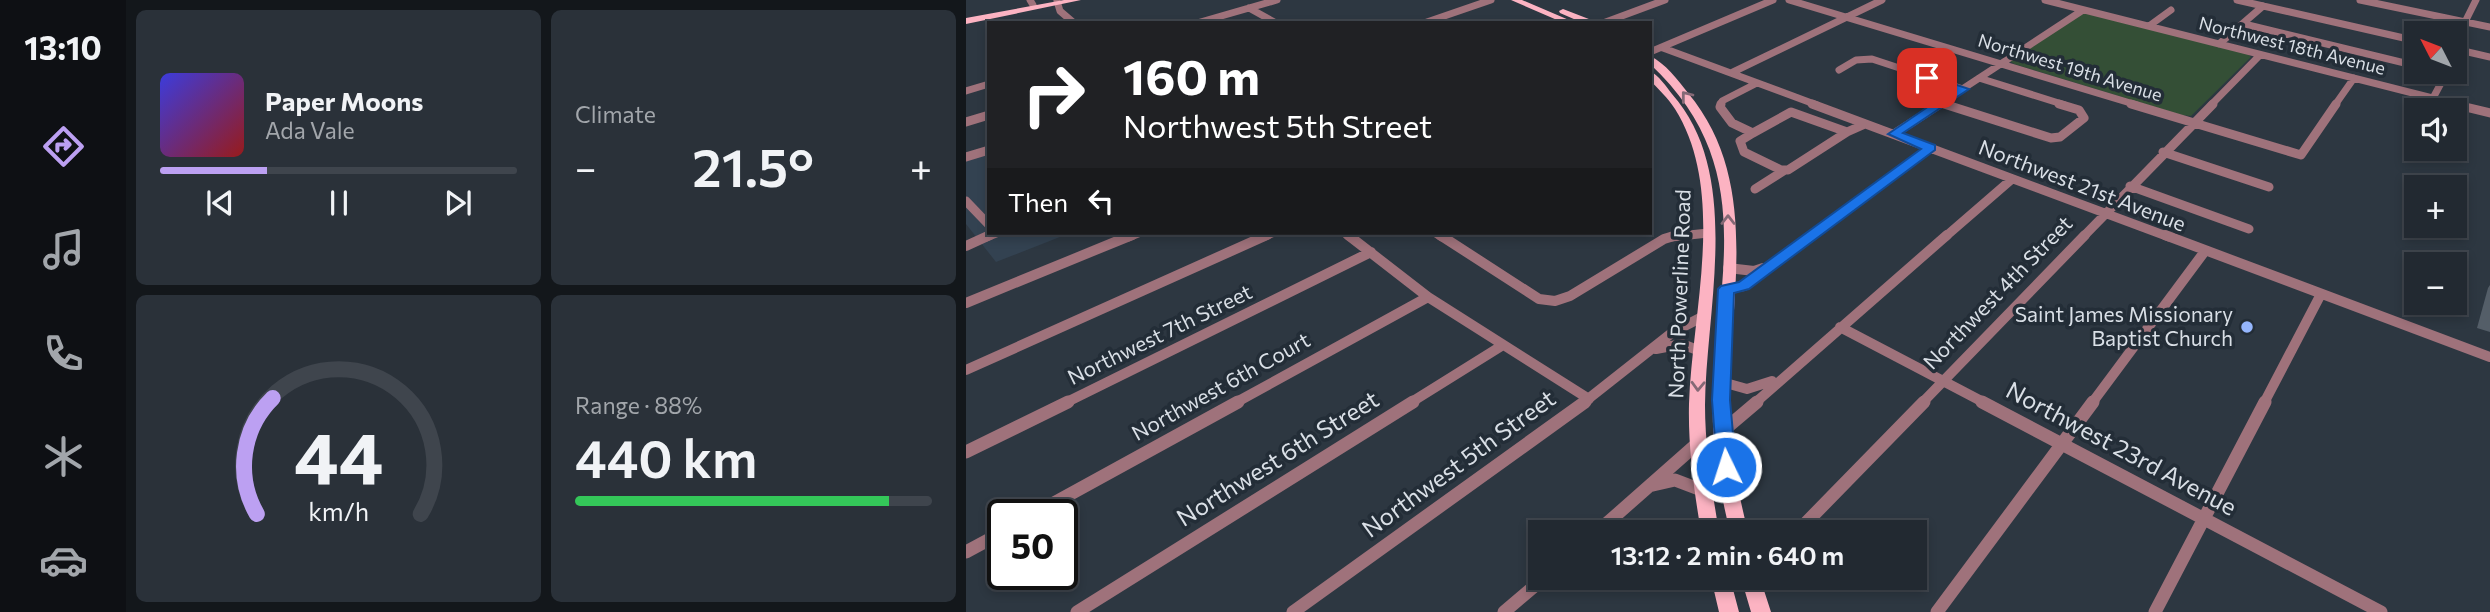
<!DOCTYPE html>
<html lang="en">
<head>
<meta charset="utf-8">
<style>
  :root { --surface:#222931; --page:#2a3139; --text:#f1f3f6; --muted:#a2a6ab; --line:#3f454d; --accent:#bca0f2 }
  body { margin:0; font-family:Commissioner,sans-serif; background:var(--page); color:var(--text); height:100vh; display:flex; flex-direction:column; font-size:26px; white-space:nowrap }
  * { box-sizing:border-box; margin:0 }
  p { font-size:23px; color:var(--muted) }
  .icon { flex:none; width:38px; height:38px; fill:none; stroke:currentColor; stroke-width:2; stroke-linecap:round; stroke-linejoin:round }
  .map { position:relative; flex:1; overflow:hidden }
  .drawer { display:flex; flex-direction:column; gap:10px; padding:10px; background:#13171b; width:840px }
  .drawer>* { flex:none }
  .guide { position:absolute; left:21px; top:21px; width:665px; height:214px; border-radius:0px; box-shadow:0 4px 10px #0003,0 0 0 2px var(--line); background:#202124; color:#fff; overflow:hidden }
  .needle { width:46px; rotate:312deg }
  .controls { position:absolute; left:1438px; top:21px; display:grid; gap:14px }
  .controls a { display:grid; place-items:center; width:63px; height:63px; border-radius:0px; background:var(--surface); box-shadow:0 4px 10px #0003,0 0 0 2px var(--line); font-size:35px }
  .speed { position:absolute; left:21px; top:499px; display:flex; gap:14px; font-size:35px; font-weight:700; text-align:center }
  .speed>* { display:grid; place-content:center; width:91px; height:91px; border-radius:50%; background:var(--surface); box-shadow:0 4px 10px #0003,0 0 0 2px var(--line); line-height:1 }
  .speed .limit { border:4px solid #111; border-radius:10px; background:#fff; color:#111 }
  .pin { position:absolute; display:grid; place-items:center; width:60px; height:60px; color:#fff; margin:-30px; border-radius:14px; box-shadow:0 4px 10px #0006 }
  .me { position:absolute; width:77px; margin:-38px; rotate:356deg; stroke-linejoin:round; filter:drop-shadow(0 0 5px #0008) }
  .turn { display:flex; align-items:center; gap:24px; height:147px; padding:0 21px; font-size:32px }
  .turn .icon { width:91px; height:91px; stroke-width:2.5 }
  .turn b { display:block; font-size:49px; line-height:60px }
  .then { display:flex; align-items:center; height:66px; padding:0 21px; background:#0003; gap:14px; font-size:26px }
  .big { font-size:52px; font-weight:600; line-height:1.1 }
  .drawer .tile { flex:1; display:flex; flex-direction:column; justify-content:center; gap:10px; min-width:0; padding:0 24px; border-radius:10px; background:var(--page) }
  .drawer .dial { align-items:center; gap:0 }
  .dial svg { height:182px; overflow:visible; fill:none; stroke:var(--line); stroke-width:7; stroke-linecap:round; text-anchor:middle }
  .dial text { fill:var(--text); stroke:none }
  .song { display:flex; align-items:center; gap:21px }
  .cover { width:84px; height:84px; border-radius:10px; background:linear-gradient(135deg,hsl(240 70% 55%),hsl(0 70% 35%)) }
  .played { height:7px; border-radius:4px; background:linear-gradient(90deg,var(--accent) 30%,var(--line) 30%) }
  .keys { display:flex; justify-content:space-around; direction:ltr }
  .heat { display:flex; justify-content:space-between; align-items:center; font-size:38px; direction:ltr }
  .charge { height:10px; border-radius:5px; background:linear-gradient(90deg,#34c759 88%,var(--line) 0) }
  .drawer .tiles { flex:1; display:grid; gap:10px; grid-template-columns:repeat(2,1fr) }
  .trip { position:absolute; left:562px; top:520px; width:399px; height:70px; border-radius:0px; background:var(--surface); box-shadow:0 4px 10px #0003,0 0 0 2px var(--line); font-weight:600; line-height:70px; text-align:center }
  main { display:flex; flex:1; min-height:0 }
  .menu { display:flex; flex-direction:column; width:126px; justify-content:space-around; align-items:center; background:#0e1014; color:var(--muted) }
  .menu .icon { width:49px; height:49px }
  .menu .on { color:var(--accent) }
  .menu b { font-size:32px; color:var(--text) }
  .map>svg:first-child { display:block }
  .built { fill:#334251 }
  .green { fill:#344f36 }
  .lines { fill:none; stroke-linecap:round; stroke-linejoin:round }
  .minor-far3 { stroke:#9f727b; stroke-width:7 }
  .minor-far2 { stroke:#9f727b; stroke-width:9 }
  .minor-far1 { stroke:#9f727b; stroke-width:10 }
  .minor { stroke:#9f727b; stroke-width:13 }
  .major { fill:#fcb3c2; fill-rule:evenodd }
  .wall { fill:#545e68 }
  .oneway { stroke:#856976 }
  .route { fill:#1a73e8; stroke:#114b97; stroke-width:2 }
  .poi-dot { fill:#95b6fd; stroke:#232d37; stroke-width:2.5 }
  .labels { text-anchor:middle; stroke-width:7; stroke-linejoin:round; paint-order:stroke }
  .far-street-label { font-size:18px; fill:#d9dfe6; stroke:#232d37 }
  .street-label { font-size:21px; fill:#d9dfe6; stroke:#232d37 }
  .poi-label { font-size:21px; fill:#d9dfe6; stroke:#232d37; text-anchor:end }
  .near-street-label { font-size:24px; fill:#d9dfe6; stroke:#232d37 }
</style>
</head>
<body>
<main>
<nav class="menu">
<b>13:10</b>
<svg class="icon on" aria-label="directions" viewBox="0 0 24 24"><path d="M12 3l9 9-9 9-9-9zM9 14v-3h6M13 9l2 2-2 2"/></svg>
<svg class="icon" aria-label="music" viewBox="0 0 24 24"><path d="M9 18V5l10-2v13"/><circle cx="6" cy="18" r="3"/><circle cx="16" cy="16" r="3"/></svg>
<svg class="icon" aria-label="phone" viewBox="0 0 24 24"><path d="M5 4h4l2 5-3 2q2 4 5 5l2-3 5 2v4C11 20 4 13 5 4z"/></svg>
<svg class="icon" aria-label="climate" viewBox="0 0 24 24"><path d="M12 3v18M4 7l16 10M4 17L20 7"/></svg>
<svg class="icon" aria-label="car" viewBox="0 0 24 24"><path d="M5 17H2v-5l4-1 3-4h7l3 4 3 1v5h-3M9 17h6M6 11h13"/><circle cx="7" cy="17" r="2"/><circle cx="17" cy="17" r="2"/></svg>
</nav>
<section class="drawer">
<div class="tiles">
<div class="tile">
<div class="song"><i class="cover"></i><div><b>Paper Moons</b><p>Ada Vale</p></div></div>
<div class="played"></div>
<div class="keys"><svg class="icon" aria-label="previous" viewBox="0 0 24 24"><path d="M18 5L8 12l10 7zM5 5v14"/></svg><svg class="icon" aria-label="pause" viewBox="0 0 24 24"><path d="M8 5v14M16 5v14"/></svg><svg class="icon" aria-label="next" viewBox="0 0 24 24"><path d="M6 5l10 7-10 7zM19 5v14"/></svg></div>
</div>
<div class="tile"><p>Climate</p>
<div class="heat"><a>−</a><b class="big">21.5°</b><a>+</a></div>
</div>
<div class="tile dial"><svg viewBox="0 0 100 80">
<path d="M14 69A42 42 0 1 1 86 69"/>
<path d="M14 69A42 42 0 0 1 21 18" stroke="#bca0f2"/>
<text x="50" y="56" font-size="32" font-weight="700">44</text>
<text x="50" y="72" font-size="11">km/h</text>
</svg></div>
<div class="tile"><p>Range · 88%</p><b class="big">440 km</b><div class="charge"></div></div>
</div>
</section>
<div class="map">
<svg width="1524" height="612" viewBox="0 0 1524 612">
  <rect width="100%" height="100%" fill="#2d3741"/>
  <path class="built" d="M23,153V233H104L30,262L0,224V161Z"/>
  <path class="green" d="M1126,13L1281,53L1285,57L1225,116L1215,115L1048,64L1044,61L1116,14Z"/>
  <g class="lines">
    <path class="minor-far3" d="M64,0L67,5
      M823,0L1171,105
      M1079,0L1494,105
      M1271,0L1451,41
      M1394,0L1524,27
      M91,1L94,11L108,23
      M283,8L310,23
      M1499,22L1510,0
      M231,23L311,0
      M458,23L525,0
      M637,23L699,0
      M1278,24L1451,66
      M1183,26L1205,10
      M1253,44L1297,6
      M697,48L851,105
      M1489,49L1524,57
      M684,52L807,0
      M873,70L890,60L906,59L997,89
      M765,73L916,0
      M1013,78L1099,105
      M0,91L23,84
      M938,93L963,78
      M1467,98L1481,72
      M976,103L983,105
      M755,105L756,101L791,83
      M972,105L1117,10
      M1245,105L1294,55
      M1369,105L1388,78"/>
    <path class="minor-far2" d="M755,104L754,107L766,123L787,133L774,141L778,152L815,170H822L881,132L899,124
      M846,104L1203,237
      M978,104L1085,138L1094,137L1118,118L1113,110L1093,104
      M1165,104L1335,155L1370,104
      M1487,104L1524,113
      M0,122L23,115
      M787,133L825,112L881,132
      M928,134L974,104
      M1197,152L1303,187
      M0,157L23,150
      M1164,186L1283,229
      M789,189L819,170
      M0,201L23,225
      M379,233L384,237
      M470,233L476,237
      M20,237L30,233
      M162,237L172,233
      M297,237L306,233
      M705,237L742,233
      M844,237L964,148
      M979,237L1046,179
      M1117,237L1247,104"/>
    <path class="minor-far1" d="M382,235L462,297L623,399
      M474,235L573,299L589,301L604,296L698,239L711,235
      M1199,235L1524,357
      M0,246L24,235
      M762,268L788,271L797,268
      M760,289L778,286L846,235
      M0,303L166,235
      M874,327L1019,403
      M690,349L716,344L734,351
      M0,370L301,235
      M756,382L781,389L806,381
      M99,403L405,252
      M269,403L462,297
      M444,403L537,345
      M617,403L707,332L736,317
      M789,403L981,235
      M956,403L1119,235
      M1126,403L1239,251
      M1298,403L1355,294"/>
    <path class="minor" d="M1016,402L1415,612
      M758,430L791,402
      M0,452L102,402
      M687,485L709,480L738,491
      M68,514L272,402
      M631,532L732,443
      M831,532L958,402
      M0,552L37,532
      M111,612L447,402
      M327,612L619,402
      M538,612L578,578
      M971,612L1127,402
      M1189,612L1299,402"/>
    <path class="major" d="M98,0H115L0,24V18Z
      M545,0H556L610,23H598Z
      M597,9L628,21L629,23H617L594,13L593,11Z
      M684,56C699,63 712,80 722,93C794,179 765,293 763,395C762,441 771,488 782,532H764C753,487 745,441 747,395C753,268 790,163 684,64Z
      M684,71C693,76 700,86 706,94C777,174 740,308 739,405C739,447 746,490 753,532H735C728,490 722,447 723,404C726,312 761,192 709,109C702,98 692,89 684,80Z
      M745,578H764L773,612H753Z
      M775,578H794L805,612H785Z"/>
  </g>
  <path class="wall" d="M1524,285V332L1511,328L1522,288Z"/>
  <defs><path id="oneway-chevron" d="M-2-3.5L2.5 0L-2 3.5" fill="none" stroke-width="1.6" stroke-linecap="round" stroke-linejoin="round" transform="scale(1.75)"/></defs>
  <g class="oneway">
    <use href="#oneway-chevron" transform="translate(720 96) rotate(-128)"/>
    <use href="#oneway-chevron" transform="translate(762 220) rotate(-90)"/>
    <use href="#oneway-chevron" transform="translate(732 386) rotate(92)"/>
  </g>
  <path class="route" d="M961,75L1003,89L937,133L969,145V150L783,289L768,293L764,400L770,467L767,473L760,475L753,473L751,467L746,400L752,289L755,286L773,282L955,149L922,134L988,89L957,81L956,78Z"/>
  <circle class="poi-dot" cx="1281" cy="327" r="7"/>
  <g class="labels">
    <g class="far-street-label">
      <text transform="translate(1326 46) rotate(14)" y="6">Northwest 18th Avenue</text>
      <text transform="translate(1104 68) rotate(17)" y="6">Northwest 19th Avenue</text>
    </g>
    <g class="street-label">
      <text transform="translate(1116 186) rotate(21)" y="7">Northwest 21st Avenue</text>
      <text transform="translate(1032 293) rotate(-46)" y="7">Northwest 4th Street</text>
      <text transform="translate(714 294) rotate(-88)" y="7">North Powerline Road</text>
      <text transform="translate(194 335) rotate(-26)" y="7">Northwest 7th Street</text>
      <text transform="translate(255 387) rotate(-29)" y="7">Northwest 6th Court</text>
    </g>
    <g class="poi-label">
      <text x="1267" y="322">Saint James Missionary<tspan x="1267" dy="24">Baptist Church</tspan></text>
    </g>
    <g class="near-street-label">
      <text transform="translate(1155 449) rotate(28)" y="8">Northwest 23rd Avenue</text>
      <text transform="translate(312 459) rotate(-32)" y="8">Northwest 6th Street</text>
      <text transform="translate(493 464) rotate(-36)" y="8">Northwest 5th Street</text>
    </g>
  </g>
</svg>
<div class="controls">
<a><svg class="needle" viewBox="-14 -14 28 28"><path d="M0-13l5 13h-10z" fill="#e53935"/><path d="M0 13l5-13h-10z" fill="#a2a6ab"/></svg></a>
<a><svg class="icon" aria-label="sound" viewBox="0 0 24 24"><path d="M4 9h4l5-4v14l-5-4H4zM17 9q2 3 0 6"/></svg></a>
<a>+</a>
<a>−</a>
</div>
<div class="speed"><div class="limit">50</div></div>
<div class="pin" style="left:961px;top:78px;background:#d93025"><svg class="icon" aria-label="arrive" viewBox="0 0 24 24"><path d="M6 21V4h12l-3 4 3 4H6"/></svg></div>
<svg class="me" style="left:760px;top:467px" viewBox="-20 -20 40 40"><circle r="17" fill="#1a73e8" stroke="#fff" stroke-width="3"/><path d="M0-11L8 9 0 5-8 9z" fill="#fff"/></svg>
<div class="trip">13:12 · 2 min · 640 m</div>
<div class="guide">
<div class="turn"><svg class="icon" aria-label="right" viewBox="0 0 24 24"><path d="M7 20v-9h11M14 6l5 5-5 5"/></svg><div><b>160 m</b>Northwest 5th Street</div></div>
<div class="then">Then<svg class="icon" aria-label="left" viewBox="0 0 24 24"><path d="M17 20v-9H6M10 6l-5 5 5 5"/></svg></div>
</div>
</div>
</main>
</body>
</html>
